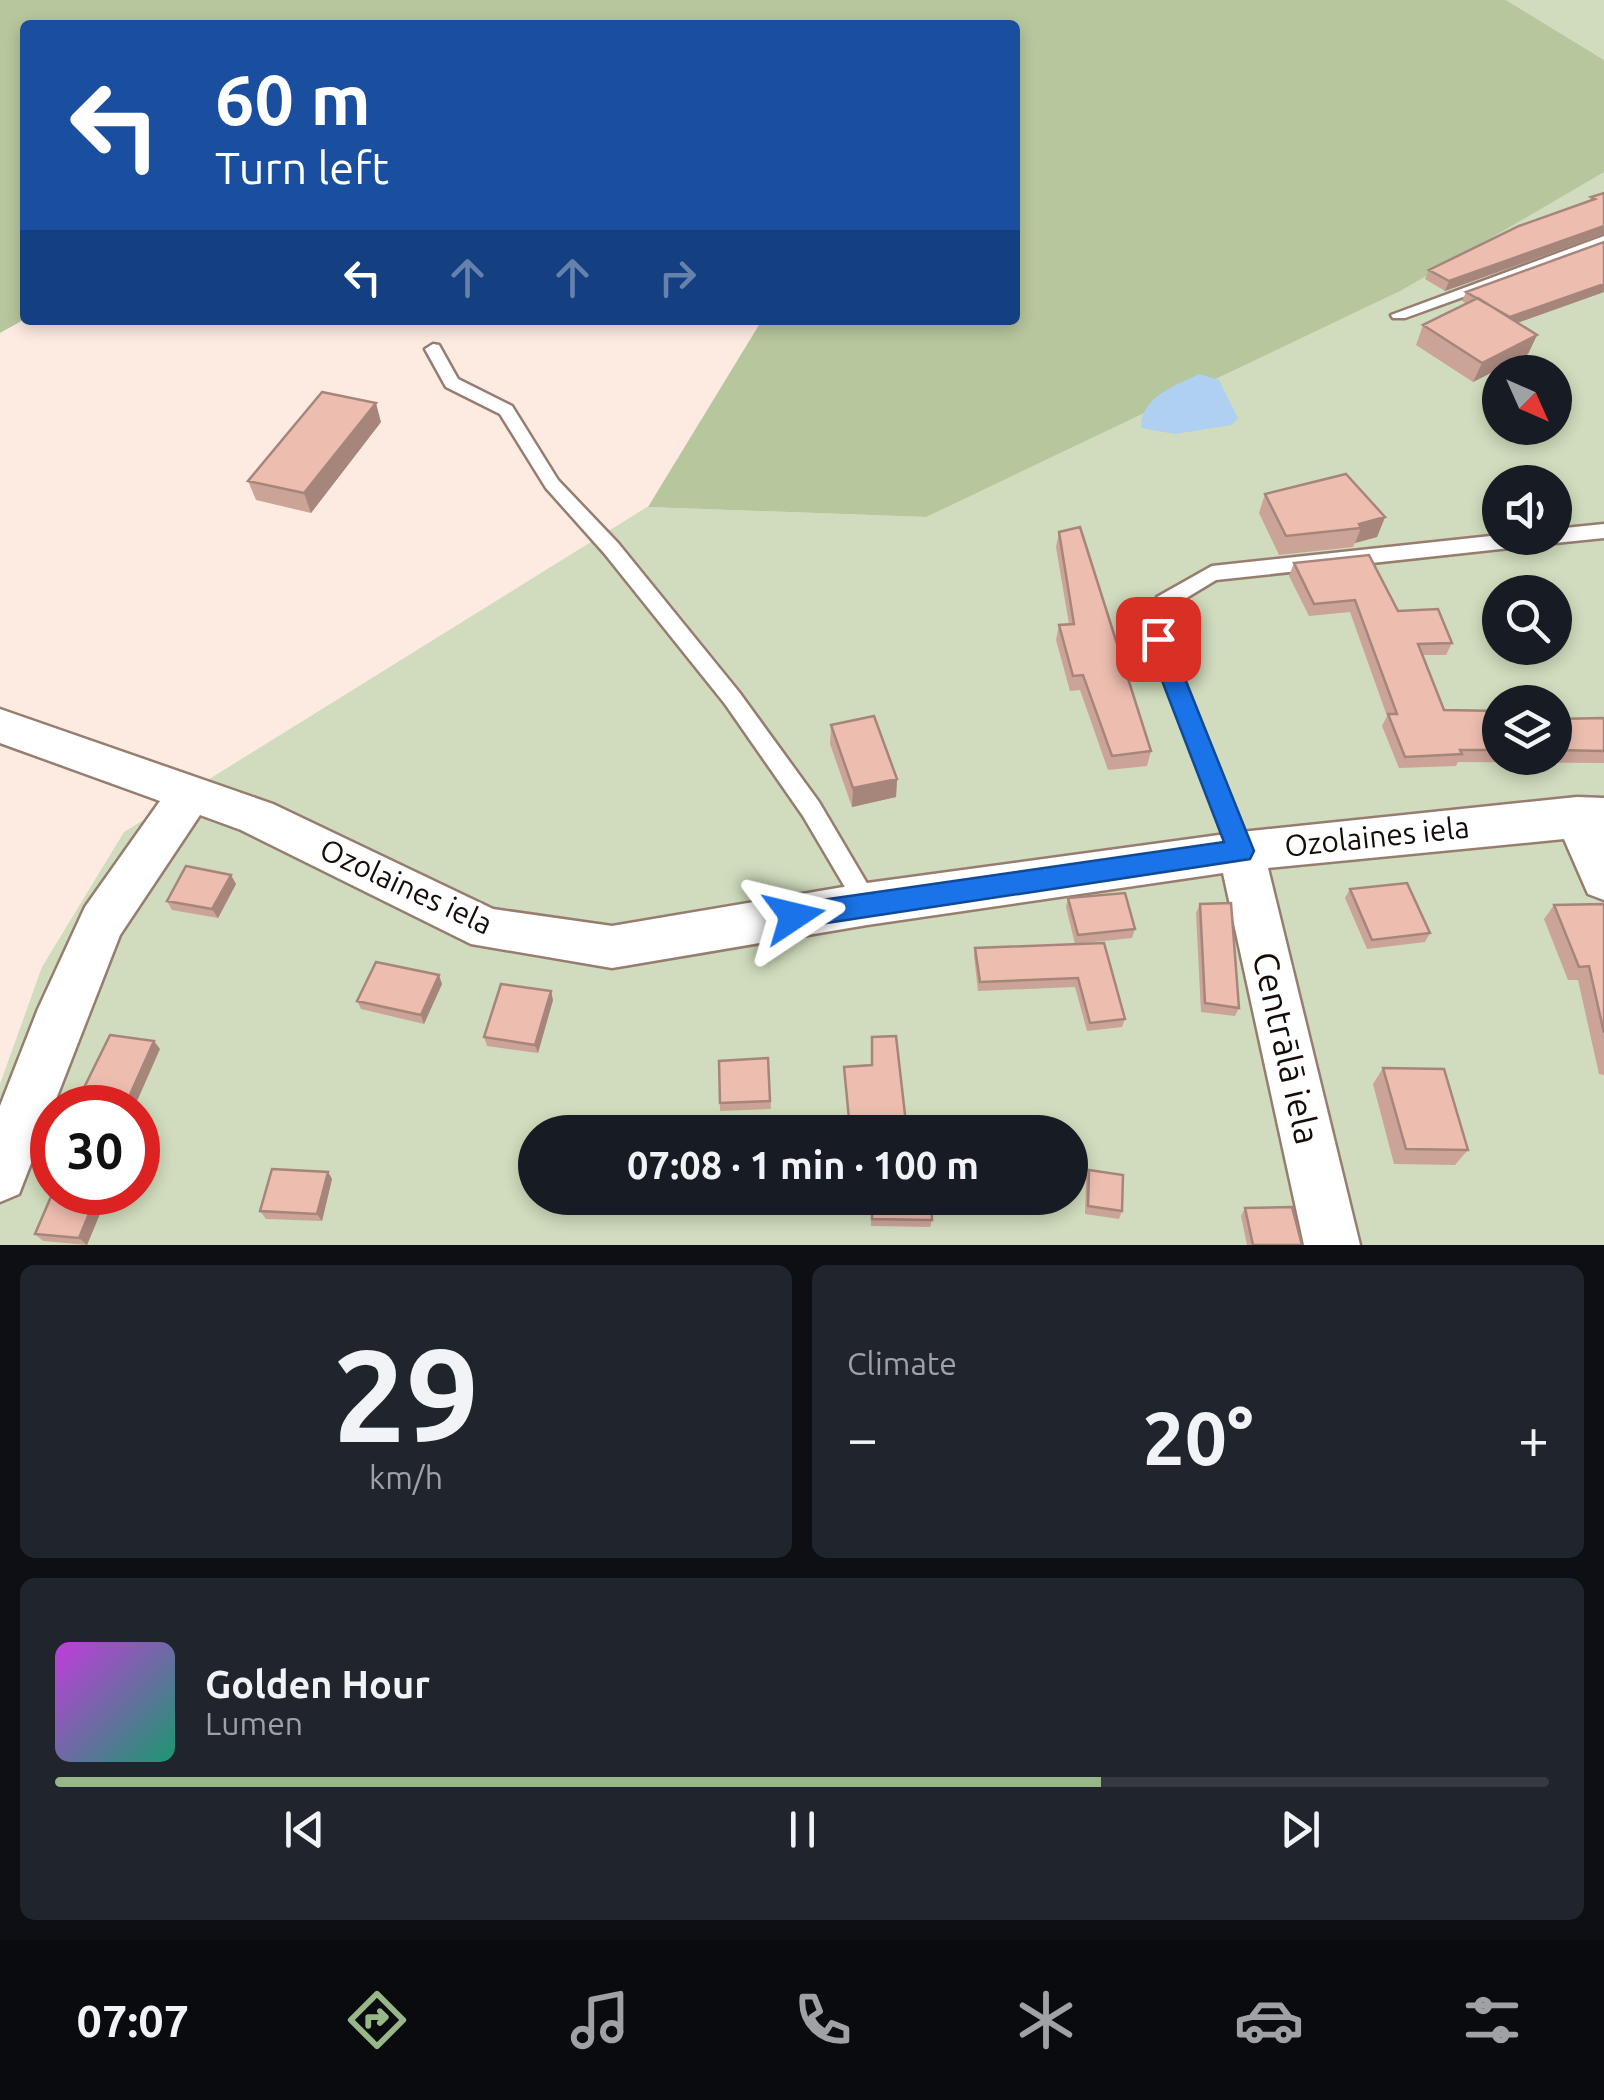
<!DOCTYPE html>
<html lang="en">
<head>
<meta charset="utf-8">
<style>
  :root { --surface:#171b24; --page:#20242c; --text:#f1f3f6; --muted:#9ea1a6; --line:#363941; --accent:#97b789 }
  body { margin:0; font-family:Ubuntu,sans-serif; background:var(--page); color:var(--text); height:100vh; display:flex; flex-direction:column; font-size:38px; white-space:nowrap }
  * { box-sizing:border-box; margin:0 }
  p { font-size:32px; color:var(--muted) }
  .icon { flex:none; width:55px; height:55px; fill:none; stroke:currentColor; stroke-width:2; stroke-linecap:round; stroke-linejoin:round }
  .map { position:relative; height:1245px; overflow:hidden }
  .drawer { display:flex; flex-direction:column; gap:20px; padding:20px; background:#0d0f14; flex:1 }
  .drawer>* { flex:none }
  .hud { position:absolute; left:20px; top:20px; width:1000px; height:305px; border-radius:10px; box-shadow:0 5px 15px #0003; background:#1a4fa0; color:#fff; overflow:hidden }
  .needle { width:65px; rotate:135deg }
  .tools { position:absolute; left:1482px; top:355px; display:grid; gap:20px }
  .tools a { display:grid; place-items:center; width:90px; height:90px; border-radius:50%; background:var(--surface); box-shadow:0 5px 15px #0003; font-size:50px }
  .speed { position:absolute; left:30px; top:1085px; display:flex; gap:20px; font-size:50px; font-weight:700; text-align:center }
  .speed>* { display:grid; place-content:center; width:130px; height:130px; border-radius:50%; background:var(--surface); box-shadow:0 5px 15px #0003; line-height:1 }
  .speed .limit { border:15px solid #d22; background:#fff; color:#111 }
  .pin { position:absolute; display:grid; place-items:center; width:85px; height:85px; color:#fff; margin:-42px; border-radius:20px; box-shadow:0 5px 15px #0006 }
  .me { position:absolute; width:110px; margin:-55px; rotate:80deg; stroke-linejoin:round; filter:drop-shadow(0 0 8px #0008) }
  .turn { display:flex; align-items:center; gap:35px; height:210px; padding:0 30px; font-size:45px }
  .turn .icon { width:130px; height:130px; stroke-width:2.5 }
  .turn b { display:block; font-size:70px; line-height:85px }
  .lanes { display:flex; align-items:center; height:95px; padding:0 30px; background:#0003; justify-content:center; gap:50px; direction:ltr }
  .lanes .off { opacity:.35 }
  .big { font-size:75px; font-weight:700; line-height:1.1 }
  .drawer .widget { flex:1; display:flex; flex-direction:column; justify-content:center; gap:15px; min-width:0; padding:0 35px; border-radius:15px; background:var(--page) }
  .drawer .dial { align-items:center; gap:0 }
  .dial b { font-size:130px; line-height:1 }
  .song { display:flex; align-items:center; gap:30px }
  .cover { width:120px; height:120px; border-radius:15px; background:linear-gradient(135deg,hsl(290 70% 55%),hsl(160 70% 35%)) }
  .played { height:10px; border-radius:5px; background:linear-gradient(90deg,var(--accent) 70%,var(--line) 70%) }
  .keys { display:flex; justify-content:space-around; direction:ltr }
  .heat { display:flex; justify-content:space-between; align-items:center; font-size:55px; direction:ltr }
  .drawer .tiles { flex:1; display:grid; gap:20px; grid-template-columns:1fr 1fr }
  .widget:last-child { grid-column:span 2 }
  .trip { position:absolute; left:518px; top:1115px; width:570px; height:100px; border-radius:50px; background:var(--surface); box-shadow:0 5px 15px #0003; font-weight:700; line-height:100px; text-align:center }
  .menu { display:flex; height:160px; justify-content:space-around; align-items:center; background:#090b0e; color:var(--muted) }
  .menu .icon { width:70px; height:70px }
  .menu .current { color:var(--accent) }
  .menu b { font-size:45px; color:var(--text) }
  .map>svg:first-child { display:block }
  .green { fill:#d0dcbd; fill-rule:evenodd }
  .forest { fill:#b6c69d }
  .water { fill:#afd0f0 }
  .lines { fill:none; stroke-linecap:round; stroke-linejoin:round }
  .service-casing { stroke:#977d70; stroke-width:5 }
  .minor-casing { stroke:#977d70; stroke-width:5 }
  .service { fill:#fff; fill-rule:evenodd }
  .minor { fill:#fff; fill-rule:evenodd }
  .wall { fill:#cca397 }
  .shaded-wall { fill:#a6857b }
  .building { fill:#edbeb0; stroke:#a6857b; stroke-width:2.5 }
  .route { fill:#1a73e8; stroke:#114b97; stroke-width:2.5 }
  .labels { text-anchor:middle; stroke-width:8; stroke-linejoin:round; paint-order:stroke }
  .street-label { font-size:30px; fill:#150c08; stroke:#fff }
  .near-street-label { font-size:35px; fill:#150c08; stroke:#fff }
</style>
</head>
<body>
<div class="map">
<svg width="1604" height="1245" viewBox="0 0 1604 1245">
  <rect width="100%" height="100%" fill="#fdebe2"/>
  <path class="green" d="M1506,0H1604V60Z
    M1604,125V1245H0V1084L42,967L124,832L647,507L926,517ZM1500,372H1555V428H1500ZM1500,482H1555V538H1500ZM1500,592H1555V648H1500ZM1500,702H1555V758H1500ZM52,1108H138V1192H52ZM535,1132H1070V1198H535Z"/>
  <path class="forest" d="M0,0H1506L1604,60V172L1402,290L926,517L648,507L762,320H1015V25H25V319L0,333Z"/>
  <path class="water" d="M1199,374L1219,380L1238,418L1232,425L1175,434L1141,428C1141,396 1175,386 1199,374Z"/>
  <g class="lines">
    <defs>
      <path id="service" d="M1604,236V246L1405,318H1393L1391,315Z
        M433,344L439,345L458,379L512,406L558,480L618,543L739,692L819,802L875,897L879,904L875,911L867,914L859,911L803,816L725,704L604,553L546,488L500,414L446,387L425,349Z
        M1604,524V538L1555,543L1546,538H1555V529Z
        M1500,535L1546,538L1537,545L1216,580L1173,606L1168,639L1252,851L1249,858L1241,861L1233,858L1148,639L1157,597L1212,566Z"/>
      <path id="minor" d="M0,709L273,804L493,909L612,926L867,883L1241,832L1577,797L1604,798V900L1588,894L1564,839L1268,868L1360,1245H1304L1223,873L867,925L612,968L471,944L241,830L200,815L120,935L19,1194L0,1202V1106L38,1009L85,907L160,801L0,743Z"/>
    </defs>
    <use href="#service" class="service-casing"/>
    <use href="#minor" class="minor-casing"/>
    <use href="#service" class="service"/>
    <use href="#minor" class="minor"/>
  </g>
  <path class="wall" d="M1604,193V234L1445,291L1425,279L1429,270L1590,201L1591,197Z
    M1604,242V292L1517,323L1537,335L1528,354L1473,382L1416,345L1423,325L1467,304L1462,301L1466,292Z
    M381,422L311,513L256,500L248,481Z
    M1265,494L1385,517L1377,537L1355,543L1353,547L1279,555L1259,513Z
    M1059,532L1151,751L1147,766L1108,770L1080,690L1070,691L1056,640L1059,625L1069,624L1056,547Z
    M1294,563L1398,611L1452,643L1446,655H1423L1444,710L1500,711V758H1555V719L1604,718V763L1458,762L1456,766L1399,768L1382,726L1387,716L1350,612L1309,616L1289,576Z
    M831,725L897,779L896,797L852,807L830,744Z
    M236,884L218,918L172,910L167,901Z
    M1350,889L1430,933L1425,942L1367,949L1345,898Z
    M1068,898L1135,929L1132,938L1075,944L1066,907Z
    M1200,904L1239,1008L1235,1016L1201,1012L1196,913Z
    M1604,904V1075L1599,1074L1578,980H1568L1544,919L1554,905Z
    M1104,943L1125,1019L1122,1027L1087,1031L1075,987L978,991L974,956L975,948Z
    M442,984L424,1024L361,1009L357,1001Z
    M553,1000L538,1053L487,1046L484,1037Z
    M768,1058L771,1109L720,1111V1103Z
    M871,1065V1125L849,1126L844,1067Z
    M1383,1068L1468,1150L1455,1165L1394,1164L1373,1084Z
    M1089,1170L1122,1211L1119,1219L1085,1214L1086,1178Z
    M328,1172L332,1179L322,1221L266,1219L260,1211Z
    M53,1192H109L87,1245L43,1241L35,1234Z
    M871,1198L932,1220L930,1227L871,1226Z
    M1245,1208L1302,1245H1247L1241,1216Z"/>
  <path class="shaded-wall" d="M1604,226V234L1445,291L1449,281Z
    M1604,284V292L1506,327L1510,317Z
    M1537,335L1528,354L1473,382L1482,363Z
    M376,403L381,422L311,513L304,493Z
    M1385,517L1377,537L1355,543L1361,528L1359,524Z
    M897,779L896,797L852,807L853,788Z
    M231,875L236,884L218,918L212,909Z
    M439,975L442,984L424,1024L421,1015Z
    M551,991L553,1000L538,1053L535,1045Z
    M154,1041L160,1049L134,1108H124Z
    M328,1172L332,1179L322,1221L317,1214Z
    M98,1192H109L87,1245L79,1238Z"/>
  <path class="building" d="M1604,193V226L1449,281L1429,270L1519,226L1595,199L1591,197Z
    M1604,242V284L1510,317L1466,292Z
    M1478,298L1537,335L1482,363L1423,325Z
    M322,392L376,403L304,493L248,481Z
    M1346,474L1385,517L1359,524L1361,528L1286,536L1265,494Z
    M1080,527L1151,751L1112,756L1083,675L1073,676L1059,625L1074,624L1059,532Z
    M1369,555L1398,611L1438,609L1452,643L1418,644L1444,710L1500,711V750H1460L1462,754L1405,757L1388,714H1397L1355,600L1314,604L1294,563Z
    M874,716L897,779L853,788L831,725Z
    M1604,718V751L1555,750V719Z
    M186,866L231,875L212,909L167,901Z
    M1407,883L1430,933L1372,940L1350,889Z
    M1125,893L1135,929L1078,935L1068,898Z
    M1231,903L1239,1008L1205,1003L1200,904Z
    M1604,904V1033L1589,966L1579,967L1554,905Z
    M1104,943L1125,1019L1090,1023L1078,978L980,982L975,948Z
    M376,962L439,975L421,1015L357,1001Z
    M501,984L551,991L535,1045L484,1037Z
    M110,1035L154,1041L124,1108H74Z
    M896,1036L907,1132H872V1117L849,1119L844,1067L872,1065V1037Z
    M768,1058L770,1101L720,1103L719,1061Z
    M1383,1068L1444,1069L1468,1150L1406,1149Z
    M272,1169L328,1172L317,1214L260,1211Z
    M1089,1170L1123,1175L1122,1211L1088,1206Z
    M53,1192H98L79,1238L35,1234Z
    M872,1198H931L932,1220L872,1219Z
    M1292,1207L1302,1245H1253L1245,1208Z"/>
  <path class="route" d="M1158,630L1169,639L1254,851L1250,859L794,928L784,925L780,916L784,908L794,904L1224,842L1146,639Z"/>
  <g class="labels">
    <g class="street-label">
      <text transform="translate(1377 837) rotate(-6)" y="10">Ozolaines iela</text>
      <text transform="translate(406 887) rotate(25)" y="10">Ozolaines iela</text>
    </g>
    <g class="near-street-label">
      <text transform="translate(1286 1048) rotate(77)" y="12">Centrālā iela</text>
    </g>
  </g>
</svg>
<div class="tools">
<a><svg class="needle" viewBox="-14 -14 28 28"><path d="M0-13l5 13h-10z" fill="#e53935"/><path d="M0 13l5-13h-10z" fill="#9ea1a6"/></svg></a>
<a><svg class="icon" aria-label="sound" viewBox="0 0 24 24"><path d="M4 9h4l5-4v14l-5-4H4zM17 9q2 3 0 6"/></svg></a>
<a><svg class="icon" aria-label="search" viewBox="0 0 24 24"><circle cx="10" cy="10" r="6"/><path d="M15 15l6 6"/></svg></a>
<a><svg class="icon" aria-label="layers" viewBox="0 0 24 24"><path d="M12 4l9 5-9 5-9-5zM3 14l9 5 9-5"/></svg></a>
</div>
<div class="speed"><div class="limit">30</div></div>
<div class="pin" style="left:1158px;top:639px;background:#d93025"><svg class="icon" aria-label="arrive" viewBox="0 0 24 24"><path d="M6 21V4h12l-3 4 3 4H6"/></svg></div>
<svg class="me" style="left:794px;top:916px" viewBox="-20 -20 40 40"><path d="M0-17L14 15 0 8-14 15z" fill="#1a73e8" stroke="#fff" stroke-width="4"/></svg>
<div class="trip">07:08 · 1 min · 100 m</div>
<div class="hud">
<div class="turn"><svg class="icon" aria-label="left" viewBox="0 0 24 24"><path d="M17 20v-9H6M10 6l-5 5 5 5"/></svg><div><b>60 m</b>Turn left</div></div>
<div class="lanes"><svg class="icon" aria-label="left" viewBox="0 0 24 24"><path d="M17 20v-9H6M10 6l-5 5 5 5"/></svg><svg class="icon off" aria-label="ahead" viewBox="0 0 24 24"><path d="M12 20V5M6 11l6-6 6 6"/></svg><svg class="icon off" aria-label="ahead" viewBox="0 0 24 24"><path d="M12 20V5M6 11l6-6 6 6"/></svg><svg class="icon off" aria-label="right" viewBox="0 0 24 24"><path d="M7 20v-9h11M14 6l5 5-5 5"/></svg></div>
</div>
</div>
<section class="drawer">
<div class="tiles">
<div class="widget dial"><b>29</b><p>km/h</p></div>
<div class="widget"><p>Climate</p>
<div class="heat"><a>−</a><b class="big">20°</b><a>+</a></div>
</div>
<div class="widget">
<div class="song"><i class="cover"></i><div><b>Golden Hour</b><p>Lumen</p></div></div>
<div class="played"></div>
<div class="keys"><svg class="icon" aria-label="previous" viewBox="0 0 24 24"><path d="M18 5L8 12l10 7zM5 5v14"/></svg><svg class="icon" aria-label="pause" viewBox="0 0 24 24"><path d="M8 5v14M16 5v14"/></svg><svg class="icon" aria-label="next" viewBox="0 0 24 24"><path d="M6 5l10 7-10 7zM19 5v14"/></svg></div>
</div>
</div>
</section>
<nav class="menu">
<b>07:07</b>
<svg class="icon current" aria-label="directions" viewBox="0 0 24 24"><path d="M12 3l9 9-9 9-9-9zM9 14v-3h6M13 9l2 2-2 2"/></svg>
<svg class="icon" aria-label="music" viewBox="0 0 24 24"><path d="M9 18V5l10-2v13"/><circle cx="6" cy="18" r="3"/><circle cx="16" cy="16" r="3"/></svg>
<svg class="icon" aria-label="phone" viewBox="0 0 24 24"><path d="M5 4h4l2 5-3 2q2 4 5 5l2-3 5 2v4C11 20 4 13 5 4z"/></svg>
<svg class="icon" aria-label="climate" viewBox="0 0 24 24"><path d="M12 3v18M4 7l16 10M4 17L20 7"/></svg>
<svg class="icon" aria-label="car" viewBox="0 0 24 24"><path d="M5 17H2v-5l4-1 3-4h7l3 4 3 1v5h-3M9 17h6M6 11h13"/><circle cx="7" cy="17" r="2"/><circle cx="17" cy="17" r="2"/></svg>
<svg class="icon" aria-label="filters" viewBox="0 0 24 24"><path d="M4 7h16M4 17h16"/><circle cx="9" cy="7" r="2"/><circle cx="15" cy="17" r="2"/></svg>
</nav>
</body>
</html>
